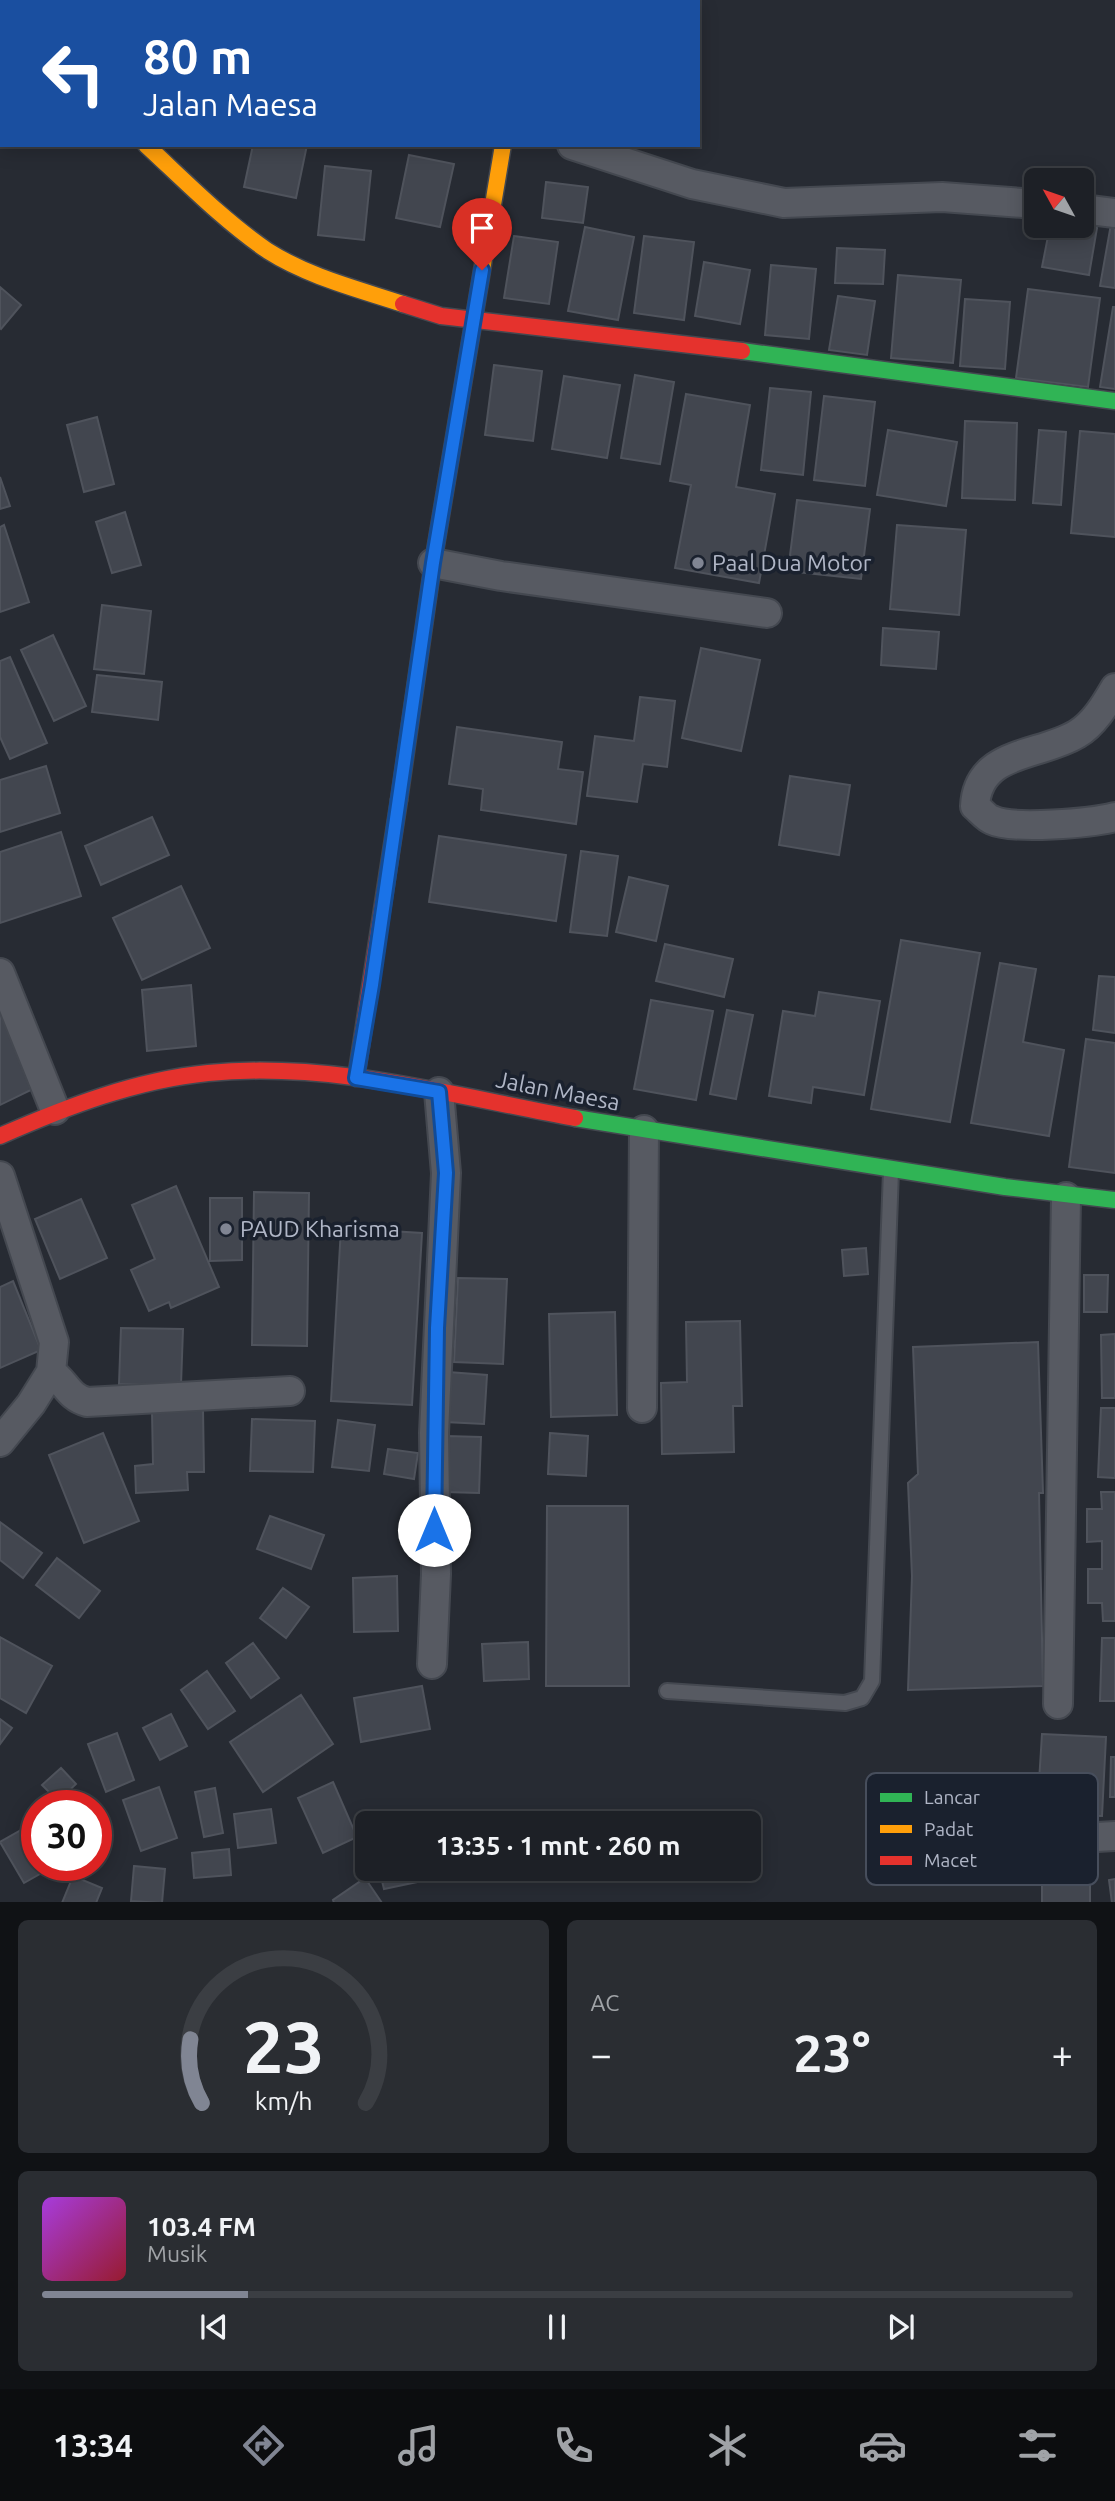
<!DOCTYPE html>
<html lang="id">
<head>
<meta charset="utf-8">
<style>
  :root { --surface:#1d2026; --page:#2a2d32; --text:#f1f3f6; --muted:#a0a3a7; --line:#3b3e43; --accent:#808593 }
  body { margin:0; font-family:Ubuntu,sans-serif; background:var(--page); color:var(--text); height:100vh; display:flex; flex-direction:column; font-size:26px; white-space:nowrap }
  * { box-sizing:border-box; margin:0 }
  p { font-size:23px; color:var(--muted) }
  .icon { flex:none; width:38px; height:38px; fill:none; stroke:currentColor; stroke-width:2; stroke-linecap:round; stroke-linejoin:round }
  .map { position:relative; height:1902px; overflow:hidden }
  .panel { display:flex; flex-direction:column; gap:18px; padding:18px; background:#101215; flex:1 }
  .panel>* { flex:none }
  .hud { position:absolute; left:0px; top:0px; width:700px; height:147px; box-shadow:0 4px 18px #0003,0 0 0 2px var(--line); background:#1a4fa0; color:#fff; overflow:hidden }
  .needle { width:46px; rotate:310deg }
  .controls { position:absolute; left:1024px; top:168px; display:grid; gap:14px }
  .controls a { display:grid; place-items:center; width:70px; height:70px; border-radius:10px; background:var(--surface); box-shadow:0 4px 18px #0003,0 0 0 2px var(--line); font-size:35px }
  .speed { position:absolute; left:21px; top:1790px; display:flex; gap:14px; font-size:35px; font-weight:700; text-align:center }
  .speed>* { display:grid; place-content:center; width:91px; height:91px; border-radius:50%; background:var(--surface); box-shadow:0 4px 18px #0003,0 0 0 2px var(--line); line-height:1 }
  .speed .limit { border:10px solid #d22; background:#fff; color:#111 }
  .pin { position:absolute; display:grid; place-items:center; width:60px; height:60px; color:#fff; margin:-72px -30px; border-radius:50% 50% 50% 0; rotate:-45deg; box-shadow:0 0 7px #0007 }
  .pin .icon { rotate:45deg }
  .me { position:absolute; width:77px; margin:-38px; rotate:0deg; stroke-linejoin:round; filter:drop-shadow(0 0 5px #0008) }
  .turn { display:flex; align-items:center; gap:24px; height:147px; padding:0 28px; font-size:32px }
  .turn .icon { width:91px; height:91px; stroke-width:2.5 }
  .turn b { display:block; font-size:49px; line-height:60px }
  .big { font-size:52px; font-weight:600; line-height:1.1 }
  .panel .widget { flex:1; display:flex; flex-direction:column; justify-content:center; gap:10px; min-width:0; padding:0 24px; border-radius:10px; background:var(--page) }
  .panel .dial { align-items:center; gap:0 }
  .dial svg { height:182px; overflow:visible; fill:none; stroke:var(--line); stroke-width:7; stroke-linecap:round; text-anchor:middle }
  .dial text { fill:var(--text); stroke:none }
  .song { display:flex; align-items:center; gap:21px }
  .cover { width:84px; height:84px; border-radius:10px; background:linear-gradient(135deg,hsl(280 70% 55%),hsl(350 70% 35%)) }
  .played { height:7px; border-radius:4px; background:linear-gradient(90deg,var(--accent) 20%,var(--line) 20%) }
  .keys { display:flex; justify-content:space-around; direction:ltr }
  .heat { display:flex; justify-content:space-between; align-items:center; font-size:38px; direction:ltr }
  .panel .tiles { flex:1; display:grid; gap:18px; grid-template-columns:1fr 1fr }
  .widget:last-child { grid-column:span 2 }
  .trip { position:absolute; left:355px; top:1811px; width:406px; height:70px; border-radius:10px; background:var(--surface); box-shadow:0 4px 18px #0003,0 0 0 2px var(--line); font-weight:600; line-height:70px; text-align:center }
  .tab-bar { display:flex; height:112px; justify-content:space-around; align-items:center; background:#0c0d0f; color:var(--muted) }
  .tab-bar .icon { width:49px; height:49px }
  .tab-bar .current { color:var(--accent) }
  .tab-bar b { font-size:32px; color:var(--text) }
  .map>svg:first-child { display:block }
  .building { fill:#42464f; stroke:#4f535c; stroke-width:2 }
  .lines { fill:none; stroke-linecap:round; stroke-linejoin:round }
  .lane-casing { stroke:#444850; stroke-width:18 }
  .street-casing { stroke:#444850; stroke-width:32 }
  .fast-casing { stroke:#444850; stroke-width:19 }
  .slow-casing { stroke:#444850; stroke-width:19 }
  .jam-casing { stroke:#444850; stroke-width:19 }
  .lane { stroke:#575a62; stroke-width:14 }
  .street { stroke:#575a62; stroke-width:28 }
  .fast { stroke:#30b455; stroke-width:16 }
  .slow { stroke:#ff9f0a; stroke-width:16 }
  .jam { stroke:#e5322d; stroke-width:16 }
  .route-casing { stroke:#114b97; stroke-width:18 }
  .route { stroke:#1a73e8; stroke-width:12 }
  .poi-dot { fill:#808593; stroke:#1a212e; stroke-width:2.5 }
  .labels { text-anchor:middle; stroke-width:7; stroke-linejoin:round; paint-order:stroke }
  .poi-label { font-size:23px; fill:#b0b6c6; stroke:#1a212e; text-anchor:start }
  .street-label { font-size:23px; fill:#b0b6c6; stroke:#1a212e }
  .key { fill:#1a212e; stroke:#474e5c; stroke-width:2 }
  .key-label { font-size:19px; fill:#b0b6c6 }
</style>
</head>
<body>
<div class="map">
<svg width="1115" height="1903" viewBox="0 0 1115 1903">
  <rect width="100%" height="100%" fill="#272b33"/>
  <path class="building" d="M253,145H307L296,198L244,187Z
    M409,155L454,164L440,227L396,218Z
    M325,166L371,171L364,240L318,235Z
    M546,182L588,187L583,223L542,218Z
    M1111,224H1115V288L1100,286Z
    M1082,225L1097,228L1089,275L1042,267L1050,226Z
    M585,227L634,237L618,320L568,311Z
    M514,236L558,242L549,304L504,298Z
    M644,236L694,242L684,320L634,313Z
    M837,248L885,250L883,284L835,283Z
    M704,262L750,270L740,324L695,316Z
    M771,265L816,269L809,339L765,335Z
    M898,275L961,280L953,363L891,358Z
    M0,287L21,305L1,329L0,328Z
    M1028,289L1100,298L1088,387L1016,378Z
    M838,296L875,301L867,355L829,350Z
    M965,299L1010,302L1005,369L960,366Z
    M1113,307H1115V389L1100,387Z
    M494,365L542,371L533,441L485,435Z
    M635,375L674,382L660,464L621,458Z
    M564,376L620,385L607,458L552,449Z
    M770,388L811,392L803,475L761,470Z
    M686,394L750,405L736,487L775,494L759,583L675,568L691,485L670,481Z
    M824,396L875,402L865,486L814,480Z
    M97,417L114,484L84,492L67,425Z
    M965,421L1017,423L1015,500L962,498Z
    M888,430L957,442L946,506L877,495Z
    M1039,430L1066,432L1061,505L1033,503Z
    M1080,431L1115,434V537L1071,533Z
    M0,477L10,506L0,509Z
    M797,500L870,509L861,579L788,571Z
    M125,512L141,565L112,573L96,522Z
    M4,525L29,602L0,612V527Z
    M897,525L966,530L959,615L890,609Z
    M102,605L151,611L144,674L94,669Z
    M883,628L939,632L936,669L881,665Z
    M53,635L86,706L54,721L21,650Z
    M701,648L760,660L741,751L682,738Z
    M10,657L47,743L10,759L0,737V661Z
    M97,675L162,682L158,720L92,712Z
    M640,697L675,701L667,767L643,764L637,802L587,796L595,736L634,741Z
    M457,727L562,742L558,769L583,772L576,824L481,810L483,789L449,784Z
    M46,766L60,813L0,832V780Z
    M790,776L850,785L839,855L779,845Z
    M152,817L169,855L101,885L85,846Z
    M61,832L81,896L0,923V852Z
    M439,836L566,855L556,921L429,902Z
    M581,851L618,856L607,936L570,932Z
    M629,877L668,886L656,941L616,932Z
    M181,886L210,948L142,980L113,918Z
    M901,940L980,953L950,1122L871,1109Z
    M665,944L733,959L724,997L656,981Z
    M1000,963L1036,969L1023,1042L1064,1050L1049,1136L971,1123Z
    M1099,976L1115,977V1033L1093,1030Z
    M191,985L196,1046L147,1051L142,990Z
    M819,992L880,1001L864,1095L813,1087L811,1103L769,1096L783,1011L815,1016Z
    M651,1000L713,1011L696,1100L634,1089Z
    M0,1009L37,1087L0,1105Z
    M727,1010L753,1015L736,1099L710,1094Z
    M1086,1039L1115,1043V1173L1069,1167Z
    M176,1186L219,1287L171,1308L169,1302L149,1311L131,1270L155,1259L132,1205Z
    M254,1192L309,1193L307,1346L252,1345Z
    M210,1198H242V1260L210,1261Z
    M81,1199L107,1258L60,1279L35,1219Z
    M341,1228L422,1233L412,1405L331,1401Z
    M866,1248L868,1274L844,1276L842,1250Z
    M1084,1275H1108L1107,1312H1084Z
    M458,1278L507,1279L503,1364L454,1362Z
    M13,1281L41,1350L0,1368V1287Z
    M615,1312L617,1415L551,1417L549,1314Z
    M740,1321L742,1406H733L734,1452L662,1454L661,1383L687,1382L686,1322Z
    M121,1328L183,1329L181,1385L119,1384Z
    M1115,1334V1398H1102L1101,1335Z
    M1038,1342L1043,1493H1039L1043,1686L908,1690L912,1576L908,1483L918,1474L913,1347Z
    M448,1372L487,1375L484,1424L445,1422Z
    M1101,1408H1115V1478L1098,1477Z
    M203,1409L204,1472H187L188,1490L136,1493L135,1466L153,1464L152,1411Z
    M252,1419L315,1421L313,1472L250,1471Z
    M338,1420L375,1425L369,1471L332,1467Z
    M103,1433L139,1521L84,1543L49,1455Z
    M550,1433L588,1436L586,1476L548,1474Z
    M446,1436L481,1437L479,1493L445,1492Z
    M388,1449L418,1453L414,1479L384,1474Z
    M1101,1492H1115V1621H1103L1102,1603H1088V1569H1102V1541L1087,1542V1509H1102Z
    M547,1506H628L629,1686H546Z
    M270,1516L324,1535L311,1569L257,1549Z
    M0,1522L42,1553L23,1578L0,1560Z
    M57,1558L100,1591L79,1618L36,1585Z
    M397,1576L398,1631L354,1632L353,1578Z
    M283,1588L309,1607L286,1638L260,1618Z
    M0,1637L52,1666L26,1713L0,1698Z
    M1102,1638H1115V1701H1100Z
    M528,1642L529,1679L484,1681L482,1644Z
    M253,1643L279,1678L251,1698L226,1663Z
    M207,1671L235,1711L208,1729L181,1690Z
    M422,1686L430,1729L361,1742L354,1698Z
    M301,1695L333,1744L263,1792L230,1742Z
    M171,1714L187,1746L160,1760L143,1728Z
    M0,1719L12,1728L0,1744Z
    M117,1733L134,1780L106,1792L88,1744Z
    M1042,1734L1106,1737L1102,1816L1071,1815L1072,1800L1038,1798Z
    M1111,1757H1115V1797H1110Z
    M61,1768L76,1784L58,1801L42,1785Z
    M333,1782L357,1837L323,1853L298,1798Z
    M159,1787L177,1838L141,1851L123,1800Z
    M215,1788L223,1833L204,1837L195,1792Z
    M93,1800L110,1831L96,1838V1806H83Z
    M271,1809L276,1843L238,1848L234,1814Z
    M37,1821V1866H54L24,1883L0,1842Z
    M229,1849L231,1875L194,1878L192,1853Z
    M134,1866L165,1869L162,1903L131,1901Z
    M379,1869H424L427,1880L384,1889Z
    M453,1869H506L503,1881Z
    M73,1876L102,1888L96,1903H62Z
    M1042,1876H1090V1903H1042Z
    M365,1878L382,1903H334L333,1900Z
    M1115,1879V1903H1112L1109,1880Z"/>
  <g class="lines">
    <defs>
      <path id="lane" d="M667,1691L845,1703L862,1698L872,1681L891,1171"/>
      <path id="street" d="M14,0L16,2
        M572,145L692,184L784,203L942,197L1036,204
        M1082,209L1115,213
        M433,563L501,576L767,613
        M1115,688C1105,705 1094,724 1077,734C1039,757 978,750 975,806C980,810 986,818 992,820C1013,830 1092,823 1115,817
        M0,973L55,1110
        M0,1176L54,1342L51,1372L31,1404L0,1442
        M51,1372C66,1382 68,1397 87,1402L290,1391
        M642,1408L644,1130
        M432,1664L436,1574L434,1433L446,1173L439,1092
        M1058,1704L1066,1197
        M1063,1839L1115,1836"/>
      <path id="fast" d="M742,351L1115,401
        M575,1118L1005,1187L1115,1200"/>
      <path id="slow" d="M146,145C185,181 224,221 268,251C309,277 358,289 403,304
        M399,800L433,563L503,145"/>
      <path id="jam" d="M403,304L441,316L742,351
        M356,1078L399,800
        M0,1136C66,1107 136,1080 208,1073C332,1061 454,1096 575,1118"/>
    </defs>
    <use href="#lane" class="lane-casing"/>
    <use href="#street" class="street-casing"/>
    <use href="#fast" class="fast-casing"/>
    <use href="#slow" class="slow-casing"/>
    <use href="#jam" class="jam-casing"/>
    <use href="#lane" class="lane"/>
    <use href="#street" class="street"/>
    <use href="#fast" class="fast"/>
    <use href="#slow" class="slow"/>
    <use href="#jam" class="jam"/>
  </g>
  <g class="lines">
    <defs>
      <path id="route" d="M434,1530L437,1328L446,1173L439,1092L356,1078L372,985L433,563L482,270"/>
    </defs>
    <use href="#route" class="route-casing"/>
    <use href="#route" class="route"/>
  </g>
  <g class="poi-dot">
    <circle cx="698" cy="563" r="7"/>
    <circle cx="226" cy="1229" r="7"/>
  </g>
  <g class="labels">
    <g class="poi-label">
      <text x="712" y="571">Paal Dua Motor</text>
      <text x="240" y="1237">PAUD Kharisma</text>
    </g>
    <g class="street-label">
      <text transform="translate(558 1091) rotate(11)" y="8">Jalan Maesa</text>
    </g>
  </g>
  <rect x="866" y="1773" width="232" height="112" rx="10" class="key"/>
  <rect x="880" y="1793" width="32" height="9" fill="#30b455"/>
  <rect x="880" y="1825" width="32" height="8" fill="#ff9f0a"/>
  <rect x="880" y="1856" width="32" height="9" fill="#e5322d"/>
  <g class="key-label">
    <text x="924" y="1804">Lancar</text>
    <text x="924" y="1836">Padat</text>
    <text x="924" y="1867">Macet</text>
  </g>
</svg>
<div class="controls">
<a><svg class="needle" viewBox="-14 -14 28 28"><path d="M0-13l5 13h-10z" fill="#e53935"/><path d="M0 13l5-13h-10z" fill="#a0a3a7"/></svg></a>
</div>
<div class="speed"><div class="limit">30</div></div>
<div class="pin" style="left:482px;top:270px;background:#d93025"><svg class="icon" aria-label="arrive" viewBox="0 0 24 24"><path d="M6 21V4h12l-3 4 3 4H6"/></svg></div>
<svg class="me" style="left:434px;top:1530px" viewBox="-20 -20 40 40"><circle r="19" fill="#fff"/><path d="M0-13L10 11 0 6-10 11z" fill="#1a73e8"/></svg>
<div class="trip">13:35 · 1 mnt · 260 m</div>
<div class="hud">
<div class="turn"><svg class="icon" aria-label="left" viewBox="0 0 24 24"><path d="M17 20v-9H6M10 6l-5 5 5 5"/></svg><div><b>80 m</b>Jalan Maesa</div></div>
</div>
</div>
<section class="panel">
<div class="tiles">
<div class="widget dial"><svg viewBox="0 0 100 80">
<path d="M14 69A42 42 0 1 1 86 69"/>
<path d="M14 69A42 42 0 0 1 9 41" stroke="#808593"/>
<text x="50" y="56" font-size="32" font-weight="700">23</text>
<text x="50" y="72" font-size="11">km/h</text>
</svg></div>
<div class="widget"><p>AC</p>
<div class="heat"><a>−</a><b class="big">23°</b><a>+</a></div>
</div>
<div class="widget">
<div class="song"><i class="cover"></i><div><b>103.4 FM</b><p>Musik</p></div></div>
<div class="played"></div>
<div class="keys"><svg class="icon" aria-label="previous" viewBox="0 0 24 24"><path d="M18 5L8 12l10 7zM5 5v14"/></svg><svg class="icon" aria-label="pause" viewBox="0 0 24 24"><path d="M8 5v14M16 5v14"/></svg><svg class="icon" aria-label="next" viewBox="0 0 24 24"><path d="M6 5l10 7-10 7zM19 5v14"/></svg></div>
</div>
</div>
</section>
<nav class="tab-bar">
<b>13:34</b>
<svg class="icon current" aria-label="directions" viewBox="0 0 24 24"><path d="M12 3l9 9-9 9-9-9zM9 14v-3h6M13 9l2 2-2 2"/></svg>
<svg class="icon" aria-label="music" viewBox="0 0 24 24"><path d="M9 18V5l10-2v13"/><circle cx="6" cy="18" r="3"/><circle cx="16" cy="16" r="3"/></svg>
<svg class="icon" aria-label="phone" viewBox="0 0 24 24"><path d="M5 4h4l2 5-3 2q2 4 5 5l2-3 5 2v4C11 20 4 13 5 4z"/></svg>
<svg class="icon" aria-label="climate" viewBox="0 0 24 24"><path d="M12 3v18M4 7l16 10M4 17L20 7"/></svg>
<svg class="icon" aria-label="car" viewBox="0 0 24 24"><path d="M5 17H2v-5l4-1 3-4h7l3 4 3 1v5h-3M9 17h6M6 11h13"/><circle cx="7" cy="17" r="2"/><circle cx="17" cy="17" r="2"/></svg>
<svg class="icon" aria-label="filters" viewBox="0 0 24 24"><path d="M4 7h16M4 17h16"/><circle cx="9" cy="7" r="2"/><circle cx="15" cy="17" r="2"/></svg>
</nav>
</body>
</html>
